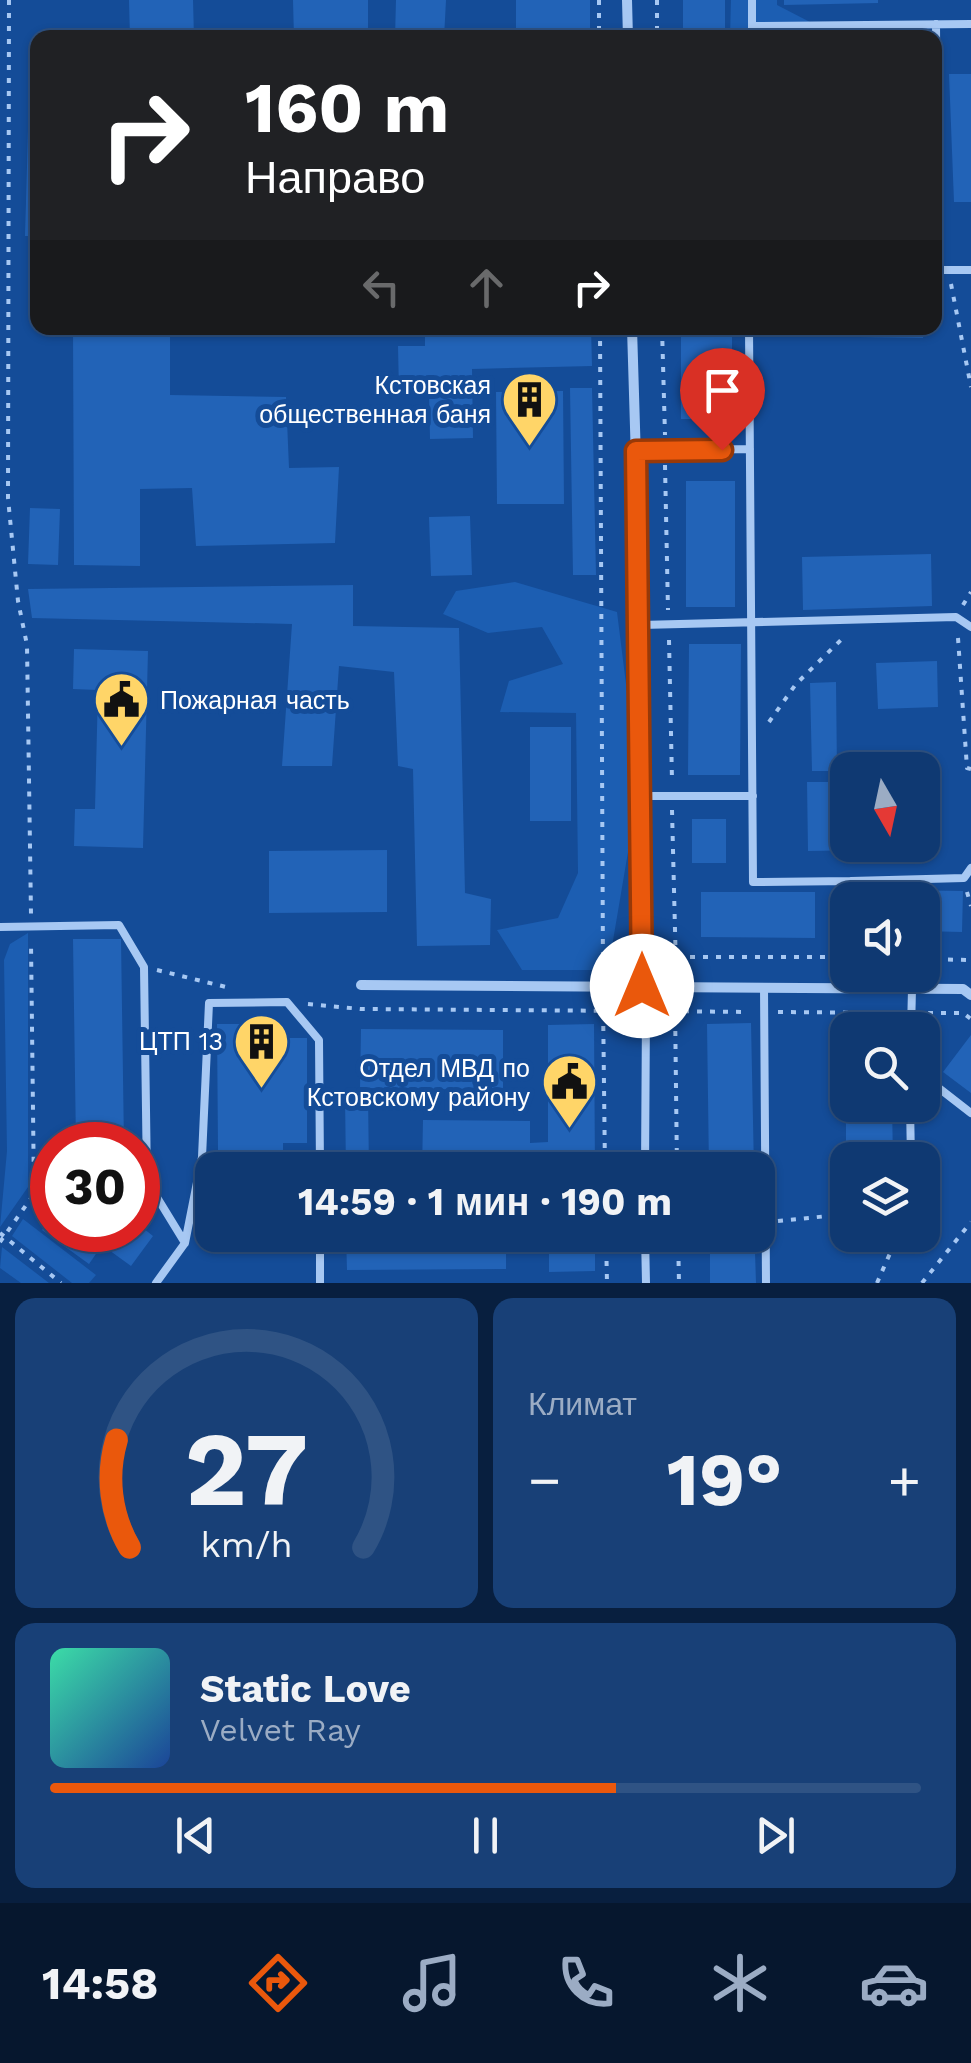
<!DOCTYPE html>
<html lang="ru">
<head>
<meta charset="utf-8">
<style>
  :root { --surface:#0f3972; --page:#184077; --text:#f1f3f6; --muted:#9bacc4; --line:#2f5384; --accent:#ea580c }
  body { margin:0; font-family:"Work Sans",sans-serif; background:var(--page); color:var(--text); height:100vh; display:flex; flex-direction:column; font-size:38px; white-space:nowrap }
  * { box-sizing:border-box; margin:0 }
  p { font-size:32px; color:var(--muted) }
  .icon { flex:none; width:55px; height:55px; fill:none; stroke:currentColor; stroke-width:2; stroke-linecap:round; stroke-linejoin:round }
  .map { position:relative; height:1283px; overflow:hidden }
  .drawer { display:flex; flex-direction:column; gap:15px; padding:15px; background:#081f3f; flex:1 }
  .drawer>* { flex:none }
  .guide { position:absolute; left:30px; top:30px; width:912px; height:305px; border-radius:20px; box-shadow:0 2px 8px #0004,0 0 0 2px var(--line); background:#202124; color:#fff; overflow:hidden }
  .needle { width:65px; rotate:171deg }
  .buttons { position:absolute; left:830px; top:752px; display:grid; gap:20px }
  .buttons a { display:grid; place-items:center; width:110px; height:110px; border-radius:20px; background:var(--surface); box-shadow:0 2px 8px #0004,0 0 0 2px var(--line); font-size:50px }
  .speed { position:absolute; left:30px; top:1122px; display:flex; gap:20px; font-size:50px; font-weight:700; text-align:center }
  .speed>* { display:grid; place-content:center; width:130px; height:130px; border-radius:50%; background:var(--surface); box-shadow:0 2px 8px #0004,0 0 0 2px var(--line); line-height:1 }
  .speed .limit { border:15px solid #d22; background:#fff; color:#111 }
  .pin { position:absolute; display:grid; place-items:center; width:85px; height:85px; color:#fff; margin:-102px -42px; border-radius:50% 50% 50% 0; rotate:-45deg; box-shadow:0 0 10px #0007 }
  .pin .icon { rotate:45deg }
  .me { position:absolute; width:110px; margin:-55px; rotate:0deg; stroke-linejoin:round; filter:drop-shadow(0 0 8px #0008) }
  .turn { display:flex; align-items:center; gap:35px; height:210px; padding:0 50px; font-size:45px }
  .turn .icon { width:130px; height:130px; stroke-width:2.5 }
  .turn b { display:block; font-size:70px; line-height:85px }
  .lanes { display:flex; align-items:center; height:95px; padding:0 50px; background:#0003; justify-content:center; gap:50px; direction:ltr }
  .lanes .off { opacity:.35 }
  .big { font-size:75px; font-weight:700; line-height:1.1 }
  .drawer .card { flex:1; display:flex; flex-direction:column; justify-content:center; gap:15px; min-width:0; padding:0 35px; border-radius:20px; background:var(--page) }
  .drawer .dial { align-items:center; gap:0 }
  .dial svg { height:260px; overflow:visible; fill:none; stroke:var(--line); stroke-width:7; stroke-linecap:round; text-anchor:middle }
  .dial text { fill:var(--text); stroke:none }
  .song { display:flex; align-items:center; gap:30px }
  .cover { width:120px; height:120px; border-radius:15px; background:linear-gradient(135deg,hsl(160 70% 55%),hsl(220 70% 35%)) }
  .played { height:10px; border-radius:5px; background:linear-gradient(90deg,var(--accent) 65%,var(--line) 65%) }
  .keys { display:flex; justify-content:space-around; direction:ltr }
  .heat { display:flex; justify-content:space-between; align-items:center; font-size:55px; direction:ltr }
  .drawer .tiles { flex:1; display:grid; gap:15px; grid-template-columns:1fr 1fr }
  .card:last-child { grid-column:span 2 }
  .trip { position:absolute; left:195px; top:1152px; width:580px; height:100px; border-radius:20px; background:var(--surface); box-shadow:0 2px 8px #0004,0 0 0 2px var(--line); font-weight:700; line-height:100px; text-align:center }
  .tabs { display:flex; height:160px; justify-content:space-around; align-items:center; background:#06172e; color:var(--muted) }
  .tabs .icon { width:70px; height:70px }
  .tabs .current { color:var(--accent) }
  .tabs b { font-size:45px; color:var(--text) }
  .map>svg:first-child { display:block }
  .green { fill:#1c5eb2 }
  .building { fill:#2263b7 }
  .lines { fill:none; stroke-linecap:round; stroke-linejoin:round }
  .path { stroke:#a7c8f3; stroke-width:4; stroke-dasharray:5 8; stroke-linecap:butt }
  .service { stroke:#a7c8f3; stroke-width:8 }
  .minor { stroke:#a7c8f3; stroke-width:10 }
  .route-casing { stroke:#983908; stroke-width:25 }
  .route { stroke:#ea580c; stroke-width:18 }
  .labels { text-anchor:middle; stroke-width:10; stroke-linejoin:round; paint-order:stroke }
  .poi-label { font-size:25px; fill:#fff; stroke:#144c98; text-anchor:end }
</style>
</head>
<body>
<div class="map">
<svg width="971" height="1283" viewBox="0 0 971 1283">
  <rect width="100%" height="100%" fill="#144c98"/>
  <path class="green" d="M731,0H777V5L839,37L730,38Z
    M515,582L617,612L629,708L628,852L608,970H522L497,930L558,918L578,873L576,713L500,712L509,681L563,664L542,627L488,633L443,614L456,591Z
    M28,933V1187L0,1227L7,1151L4,960L10,944Z
    M23,1219L96,1275L89,1283H72L12,1236Z
    M2,1247L49,1283H21L0,1268Z"/>
  <path class="building" d="M129,0H193L194,38H130Z
    M293,0H368V38H294Z
    M396,0H446L444,38H395Z
    M516,0H590V38H516Z
    M683,0H725V38H683Z
    M784,0H878V3L784,5Z
    M949,74H971V202H954Z
    M29,95H38V236H25Z
    M73,328H170V395L286,397L289,468L339,467L335,543L196,546L192,488L140,489V566L74,565Z
    M425,328H591L592,366L472,369L473,438L430,439L429,391L399,392L398,346H425Z
    M681,328H732V419H681Z
    M796,328H923V338L796,336Z
    M570,388H592L596,575H573Z
    M563,391L564,504H497L496,392Z
    M686,481H735V607H686Z
    M30,508L60,509L58,565L28,564Z
    M470,516L472,575L431,576L429,517Z
    M931,554L932,606L803,610L802,557Z
    M353,585V626L459,628L465,893L491,899L490,945L417,946L413,769L398,766L394,672L339,666L332,766H282L292,624L32,618L28,589Z
    M689,644H741L740,775H688Z
    M74,649L148,651L143,848L74,846L75,809H95L98,690L73,689Z
    M937,661L938,707L878,709L876,663Z
    M836,682L837,771H812L810,683Z
    M530,727H571V821H530Z
    M807,782H848V845H925V849L808,851Z
    M692,819H726V863H692Z
    M387,850V912L269,913V851Z
    M896,890L963,891L962,932L922,931V900H896Z
    M701,892H815V938L701,937Z
    M73,939H121L124,1145H76Z
    M892,1021V1030H845V1022Z
    M751,1023L754,1170H709L707,1024Z
    M217,1024H281V1038H307V1143H283V1150H218Z
    M594,1024L595,1170H422L423,1120L530,1121V1143L548,1142V1025Z
    M361,1029L503,1030V1090L360,1088Z
    M971,1035V1093L943,1072Z
    M368,1096L369,1170H346L345,1097Z
    M846,1105H892L893,1160H846Z
    M52,1216V1230H138V1224L153,1236L131,1266L102,1245L89,1264L42,1230Z
    M346,1235H369V1242L506,1241V1269L347,1270Z
    M549,1235H595V1271L549,1272Z
    M755,1252L756,1283H710V1253Z"/>
  <g class="lines">
    <path class="path" d="M9,0L8,498L18,601L27,645L31,914
      M599,0V38
      M657,0V38
      M951,284L971,387
      M600,328L603,970
      M662,328L665,435
      M665,465L668,610
      M963,605L971,592
      M958,638L967,768L971,769
      M669,640L672,780
      M769,722L796,684L845,636
      M672,810L676,970
      M967,892L971,906
      M677,957H848
      M922,959L971,960
      M157,970L226,987
      M603,1000L605,1170
      M308,1004L361,1009L633,1011
      M675,1005L677,1170
      M658,1011L748,1012
      M778,1012L898,1013
      M928,1013H963L971,1019
      M778,1221L848,1214
      M0,1233L61,1283
      M606,1235L607,1283
      M678,1235L679,1283
      M0,1242L34,1194L31,943
      M877,1283L898,1235
      M922,1283L971,1222"/>
    <path class="service" d="M936,24L938,270
      M752,26V0
      M752,38V26L971,24
      M935,270H971
      M749,328L753,882L851,881V900
      M636,451L750,449
      M641,625L956,617L971,627
      M640,796H753
      M851,881L964,878L971,868
      M0,927L119,925L144,967L147,1181L185,1243L156,1283
      M642,986L646,1011L645,1170
      M764,987L766,1283
      M911,1030L912,989
      M922,1075L971,1113
      M910,1105L911,1160
      M320,1235V1283
      M645,1235L646,1283
      M185,1243L202,1157L209,1003L287,1002L319,1040L320,1170"/>
    <path class="minor" d="M627,0L628,38
      M632,328L641,625L642,986
      M361,985L963,989L971,995"/>
  </g>
  <g class="lines">
    <defs>
      <path id="route" d="M642,986L636,451L722,450"/>
    </defs>
    <use href="#route" class="route-casing"/>
    <use href="#route" class="route"/>
  </g>
  <defs>
    <symbol id="building-pin" viewBox="-11 -11 22 30"><path d="M0 17L-7.5 6A9.5 9.5 0 1 1 7.5 6Z" fill="#ffd568" stroke="#144c98"/><path d="M-4-6H4V6H1V3H-1V6H-4ZM-2.5-4.3h1.7v1.8h-1.7ZM.8-4.3h1.7v1.8H.8ZM-2.5-1h1.7V.8h-1.7ZM.8-1h1.7V.8H.8Z" fill="#111"/></symbol>
    <symbol id="civic-pin" viewBox="-11 -11 22 30"><path d="M0 17L-7.5 6A9.5 9.5 0 1 1 7.5 6Z" fill="#ffd568" stroke="#144c98"/><path d="M-.6-6.5H3V-4.5H.6V-3L4-1V1h2V6H-6V1h2V-1L-.6-3ZM-1.2 2.5V6h2.4V2.5Z" fill="#111"/></symbol>
  </defs>
  <g fill-rule="evenodd">
    <use href="#building-pin" x="498" y="368" width="63" height="86"/>
    <use href="#civic-pin" x="90" y="668" width="63" height="86"/>
    <use href="#building-pin" x="230" y="1010" width="63" height="86"/>
    <use href="#civic-pin" x="538" y="1050" width="63" height="86"/>
  </g>
  <g class="labels">
    <g class="poi-label">
      <text x="491" y="394">Кстовская<tspan x="491" dy="29">общественная баня</tspan></text>
      <text x="160" y="709" text-anchor="start">Пожарная часть</text>
      <text x="223" y="1050">ЦТП 13</text>
      <text x="530" y="1077">Отдел МВД по<tspan x="530" dy="29">Кстовскому району</tspan></text>
    </g>
  </g>
</svg>
<div class="buttons">
<a><svg class="needle" viewBox="-14 -14 28 28"><path d="M0-13l5 13h-10z" fill="#e53935"/><path d="M0 13l5-13h-10z" fill="#9bacc4"/></svg></a>
<a><svg class="icon" aria-label="sound" viewBox="0 0 24 24"><path d="M4 9h4l5-4v14l-5-4H4zM17 9q2 3 0 6"/></svg></a>
<a><svg class="icon" aria-label="search" viewBox="0 0 24 24"><circle cx="10" cy="10" r="6"/><path d="M15 15l6 6"/></svg></a>
<a><svg class="icon" aria-label="layers" viewBox="0 0 24 24"><path d="M12 4l9 5-9 5-9-5zM3 14l9 5 9-5"/></svg></a>
</div>
<div class="speed"><div class="limit">30</div></div>
<div class="pin" style="left:722px;top:450px;background:#d93025"><svg class="icon" aria-label="arrive" viewBox="0 0 24 24"><path d="M6 21V4h12l-3 4 3 4H6"/></svg></div>
<svg class="me" style="left:642px;top:986px" viewBox="-20 -20 40 40"><circle r="19" fill="#fff"/><path d="M0-13L10 11 0 6-10 11z" fill="#ea580c"/></svg>
<div class="trip">14:59 · 1 мин · 190 m</div>
<div class="guide">
<div class="turn"><svg class="icon" aria-label="right" viewBox="0 0 24 24"><path d="M7 20v-9h11M14 6l5 5-5 5"/></svg><div><b>160 m</b>Направо</div></div>
<div class="lanes"><svg class="icon off" aria-label="left" viewBox="0 0 24 24"><path d="M17 20v-9H6M10 6l-5 5 5 5"/></svg><svg class="icon off" aria-label="ahead" viewBox="0 0 24 24"><path d="M12 20V5M6 11l6-6 6 6"/></svg><svg class="icon" aria-label="right" viewBox="0 0 24 24"><path d="M7 20v-9h11M14 6l5 5-5 5"/></svg></div>
</div>
</div>
<section class="drawer">
<div class="tiles">
<div class="card dial"><svg viewBox="0 0 100 80">
<path d="M14 69A42 42 0 1 1 86 69"/>
<path d="M14 69A42 42 0 0 1 10 36" stroke="#ea580c"/>
<text x="50" y="56" font-size="32" font-weight="700">27</text>
<text x="50" y="72" font-size="11">km/h</text>
</svg></div>
<div class="card"><p>Климат</p>
<div class="heat"><a>−</a><b class="big">19°</b><a>+</a></div>
</div>
<div class="card">
<div class="song"><i class="cover"></i><div><b>Static Love</b><p>Velvet Ray</p></div></div>
<div class="played"></div>
<div class="keys"><svg class="icon" aria-label="previous" viewBox="0 0 24 24"><path d="M18 5L8 12l10 7zM5 5v14"/></svg><svg class="icon" aria-label="pause" viewBox="0 0 24 24"><path d="M8 5v14M16 5v14"/></svg><svg class="icon" aria-label="next" viewBox="0 0 24 24"><path d="M6 5l10 7-10 7zM19 5v14"/></svg></div>
</div>
</div>
</section>
<nav class="tabs">
<b>14:58</b>
<svg class="icon current" aria-label="directions" viewBox="0 0 24 24"><path d="M12 3l9 9-9 9-9-9zM9 14v-3h6M13 9l2 2-2 2"/></svg>
<svg class="icon" aria-label="music" viewBox="0 0 24 24"><path d="M9 18V5l10-2v13"/><circle cx="6" cy="18" r="3"/><circle cx="16" cy="16" r="3"/></svg>
<svg class="icon" aria-label="phone" viewBox="0 0 24 24"><path d="M5 4h4l2 5-3 2q2 4 5 5l2-3 5 2v4C11 20 4 13 5 4z"/></svg>
<svg class="icon" aria-label="climate" viewBox="0 0 24 24"><path d="M12 3v18M4 7l16 10M4 17L20 7"/></svg>
<svg class="icon" aria-label="car" viewBox="0 0 24 24"><path d="M5 17H2v-5l4-1 3-4h7l3 4 3 1v5h-3M9 17h6M6 11h13"/><circle cx="7" cy="17" r="2"/><circle cx="17" cy="17" r="2"/></svg>
</nav>
</body>
</html>
